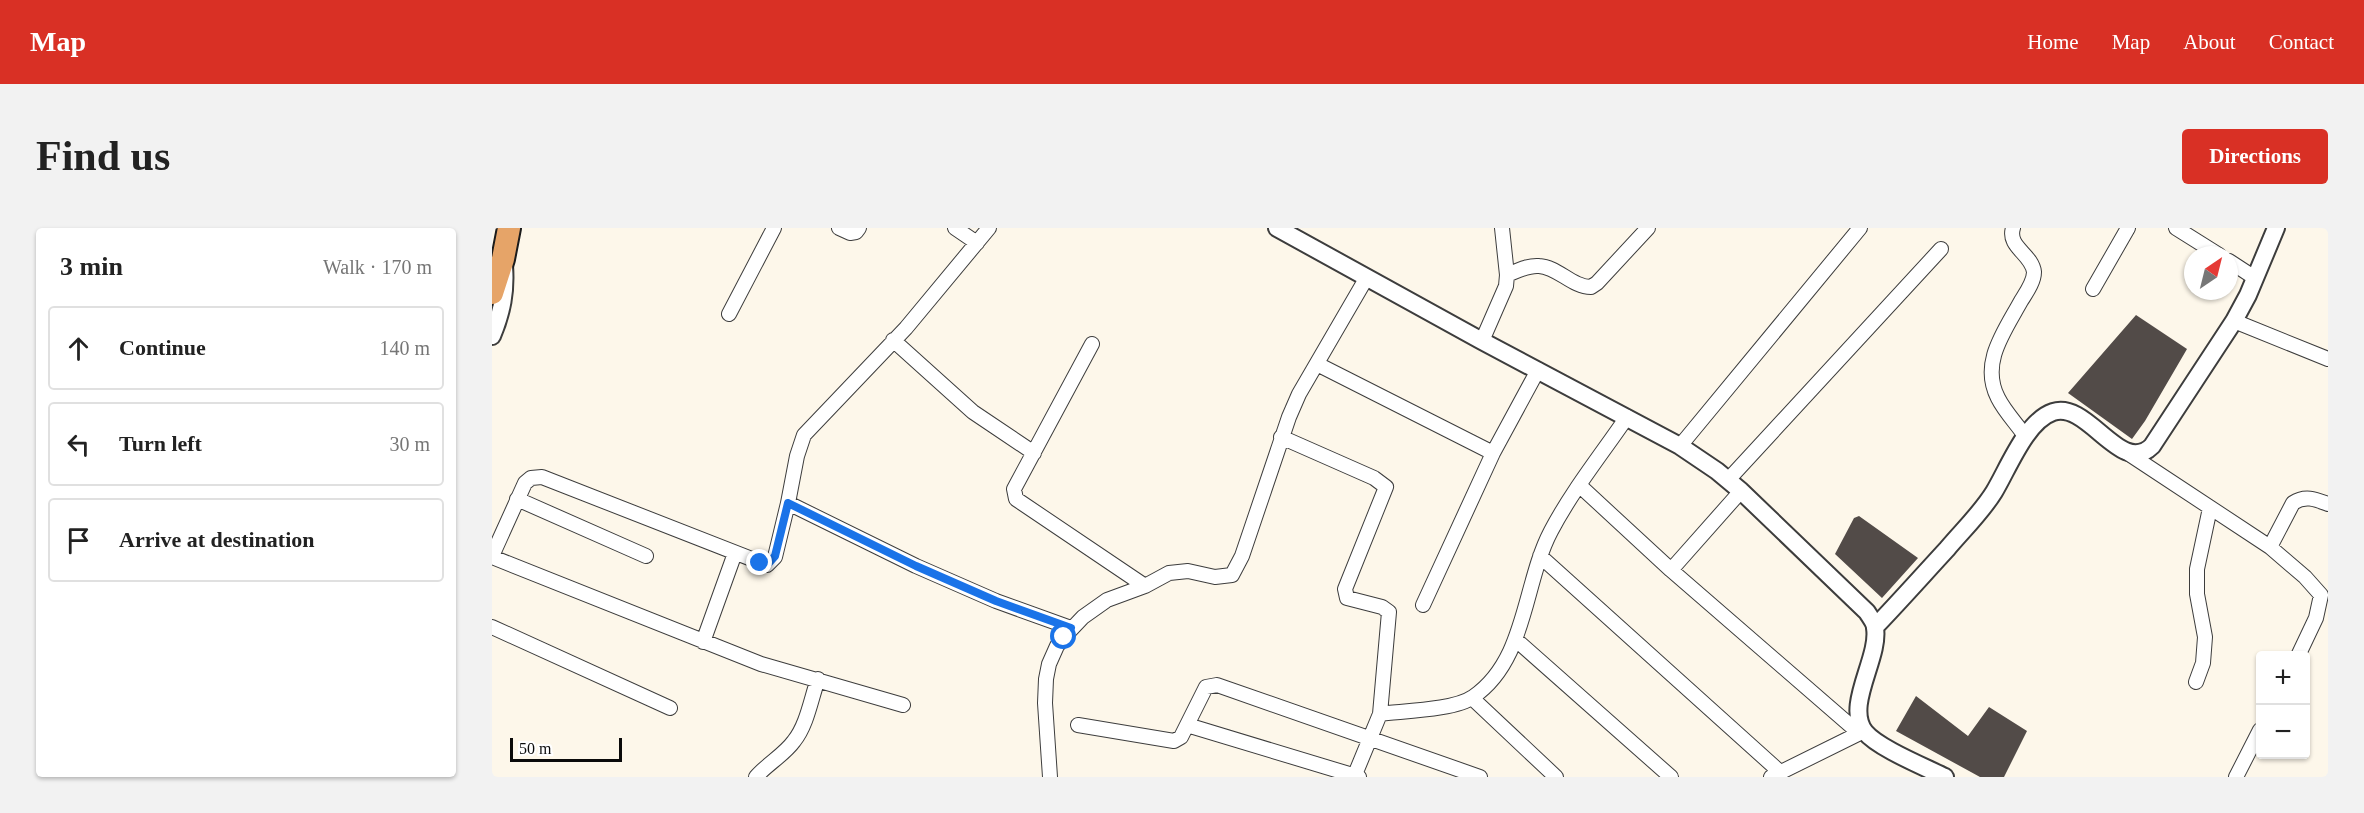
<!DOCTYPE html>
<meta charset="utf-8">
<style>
:root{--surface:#fff;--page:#f2f2f2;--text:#222;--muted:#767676;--line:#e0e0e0;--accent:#d93025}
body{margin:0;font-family:Georgia,serif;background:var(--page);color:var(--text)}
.controls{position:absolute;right:18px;bottom:18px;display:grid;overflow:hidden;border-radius:6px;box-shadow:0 2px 4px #0004}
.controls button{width:54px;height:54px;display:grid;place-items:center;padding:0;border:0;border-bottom:2px solid var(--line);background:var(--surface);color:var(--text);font:30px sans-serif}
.compass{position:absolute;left:1692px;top:18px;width:54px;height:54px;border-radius:50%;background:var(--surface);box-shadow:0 2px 4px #0004;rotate:35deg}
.scale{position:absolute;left:18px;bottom:15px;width:112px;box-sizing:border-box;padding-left:6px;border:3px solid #0a0a0a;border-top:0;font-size:16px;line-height:21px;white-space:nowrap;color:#0a0a0a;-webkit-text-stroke:4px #fff;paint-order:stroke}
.stop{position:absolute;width:18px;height:18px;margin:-14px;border:4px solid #1a73e8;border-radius:50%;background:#fff}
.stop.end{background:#1a73e8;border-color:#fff;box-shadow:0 2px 6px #0008}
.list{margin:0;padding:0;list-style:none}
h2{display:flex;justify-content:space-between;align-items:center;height:78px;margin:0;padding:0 24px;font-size:26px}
h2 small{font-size:20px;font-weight:400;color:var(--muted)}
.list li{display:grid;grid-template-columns:39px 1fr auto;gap:18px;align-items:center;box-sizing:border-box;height:84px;margin:0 12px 12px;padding:0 12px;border:2px solid var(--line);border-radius:6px}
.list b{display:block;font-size:22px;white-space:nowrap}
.list em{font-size:20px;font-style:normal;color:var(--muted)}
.icon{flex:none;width:33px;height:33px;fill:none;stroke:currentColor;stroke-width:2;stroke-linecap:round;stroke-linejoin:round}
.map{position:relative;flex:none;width:1836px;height:549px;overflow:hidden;border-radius:6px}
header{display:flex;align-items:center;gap:36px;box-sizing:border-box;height:84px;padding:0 30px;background:var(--accent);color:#fff}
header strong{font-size:28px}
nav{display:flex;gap:33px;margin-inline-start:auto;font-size:21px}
.intro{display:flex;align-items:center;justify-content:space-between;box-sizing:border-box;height:144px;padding:0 36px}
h1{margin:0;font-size:42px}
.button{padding:15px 27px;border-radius:6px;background:var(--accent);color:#fff;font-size:21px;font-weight:700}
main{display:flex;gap:36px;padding:0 36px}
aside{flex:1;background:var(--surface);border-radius:6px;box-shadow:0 2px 4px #0004}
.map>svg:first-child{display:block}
.building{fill:#524b48}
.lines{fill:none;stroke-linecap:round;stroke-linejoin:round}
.minor-casing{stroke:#3d3d3d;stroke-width:16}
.tertiary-casing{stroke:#3d3d3d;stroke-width:20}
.trunk-casing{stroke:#1b1b1b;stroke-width:26}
.minor{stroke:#fff;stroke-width:14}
.tertiary{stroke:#fff;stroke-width:16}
.trunk{stroke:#e6a468;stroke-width:22}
.route{stroke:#1a73e8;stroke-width:8}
</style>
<header>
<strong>Map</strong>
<nav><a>Home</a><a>Map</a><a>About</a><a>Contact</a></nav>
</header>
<div class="intro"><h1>Find us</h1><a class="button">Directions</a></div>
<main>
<aside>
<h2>3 min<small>Walk · 170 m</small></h2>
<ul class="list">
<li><svg class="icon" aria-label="ahead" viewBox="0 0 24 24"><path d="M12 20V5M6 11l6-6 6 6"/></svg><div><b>Continue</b></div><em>140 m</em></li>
<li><svg class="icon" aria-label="left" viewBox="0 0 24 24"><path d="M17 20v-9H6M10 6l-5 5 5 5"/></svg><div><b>Turn left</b></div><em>30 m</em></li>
<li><svg class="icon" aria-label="arrive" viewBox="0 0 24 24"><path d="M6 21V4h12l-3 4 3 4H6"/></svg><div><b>Arrive at destination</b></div></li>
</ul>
</aside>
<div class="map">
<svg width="1836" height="549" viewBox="0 0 1836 549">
<rect width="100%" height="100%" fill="#fdf7ea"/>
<!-- building -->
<path class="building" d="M1644 87 1695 121 1653 193 1640 211 1576 165Z
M1367 288 1426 330 1390 370 1343 326 1362 290Z
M1424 468 1476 508 1497 479 1535 503 1512 549H1488L1404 503Z"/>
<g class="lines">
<defs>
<path id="minor" d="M347 0 358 5 364 4 367 0
M463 0 485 15
M1521 0C1515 19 1540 26 1542 44 1542 54 1534 65 1529 73 1512 104 1488 135 1506 170 1513 184 1525 196 1533 208
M1684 0 1727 27
M1737 33 1763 50
M1015 47C1025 43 1036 37 1047 38 1066 39 1080 59 1099 59L1105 55 1156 0
M1601 61 1636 0
M237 86 282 0
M1742 93 1836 131
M401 112 481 184 542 225
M990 113 1014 58 1015 47 1010 0
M600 116 522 261 524 271 653 358
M825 136 1001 225
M789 209 882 250 894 259 853 361 855 370 890 379 897 384 888 486
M1188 218 1368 0
M1634 224 1778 319 1813 349 1829 367 1824 390 1806 428
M1236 252 1449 21
M1087 257 1179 342 1367 505
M25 271 154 328
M296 275 305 228 312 207 414 100 497 0
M1778 319 1801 275C1813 267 1823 271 1836 276
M0 328 33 255 39 250 50 249 275 337 283 329 296 275 424 338 504 373 579 400
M1048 328 1288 544
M0 329 269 436 411 477
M1179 342 1249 263
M931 377 1001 225 1046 142
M0 399 178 480
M1023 411 1179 549
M211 414 243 325
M1704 454 1711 435 1713 409 1705 366V341L1718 280
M980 470 1064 549
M586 497 682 513 689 509 714 459 725 457 988 549
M695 497 867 549
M264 549C275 536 292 527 302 513 315 497 319 471 326 451
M558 549 553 475 554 451 557 436 565 418 572 409 591 389 615 372 653 358 677 345 696 343 723 349 740 347 750 328 797 189 807 166 875 49
M862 549 888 486C911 483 963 482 981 469 1035 432 1031 356 1059 303 1080 263 1109 227 1135 189
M1279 549 1372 503
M1744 549 1768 502"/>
<path id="tertiary" d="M785 0 990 113 1188 218 1225 243 1249 263 1375 384C1378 389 1383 395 1383 400 1388 430 1352 478 1373 504 1386 520 1433 539 1453 549
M0 108C10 84 14 64 12 37
M1383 399C1408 373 1431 347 1455 321 1471 302 1489 285 1502 264 1516 241 1534 193 1561 184 1596 172 1629 249 1660 218L1742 93 1756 67 1784 0"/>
<path id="trunk" d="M0 65 11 31 17 0"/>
</defs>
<!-- minor casing -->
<use href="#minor" class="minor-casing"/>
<!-- tertiary casing -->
<use href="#tertiary" class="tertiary-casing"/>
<!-- trunk casing -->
<use href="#trunk" class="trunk-casing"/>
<!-- minor -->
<use href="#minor" class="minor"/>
<!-- tertiary -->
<use href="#tertiary" class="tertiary"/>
<!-- trunk -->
<use href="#trunk" class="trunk"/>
</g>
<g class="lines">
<!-- route -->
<path class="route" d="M268 335 275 337 283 328 296 275 424 338 504 373 579 400 572 409"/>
</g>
</svg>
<div class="controls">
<button>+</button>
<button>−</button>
</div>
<svg class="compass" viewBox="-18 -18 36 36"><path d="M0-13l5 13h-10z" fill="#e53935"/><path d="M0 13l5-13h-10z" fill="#767676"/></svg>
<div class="scale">50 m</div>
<div class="stop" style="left:572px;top:409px"></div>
<div class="stop end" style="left:268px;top:335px"></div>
</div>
</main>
